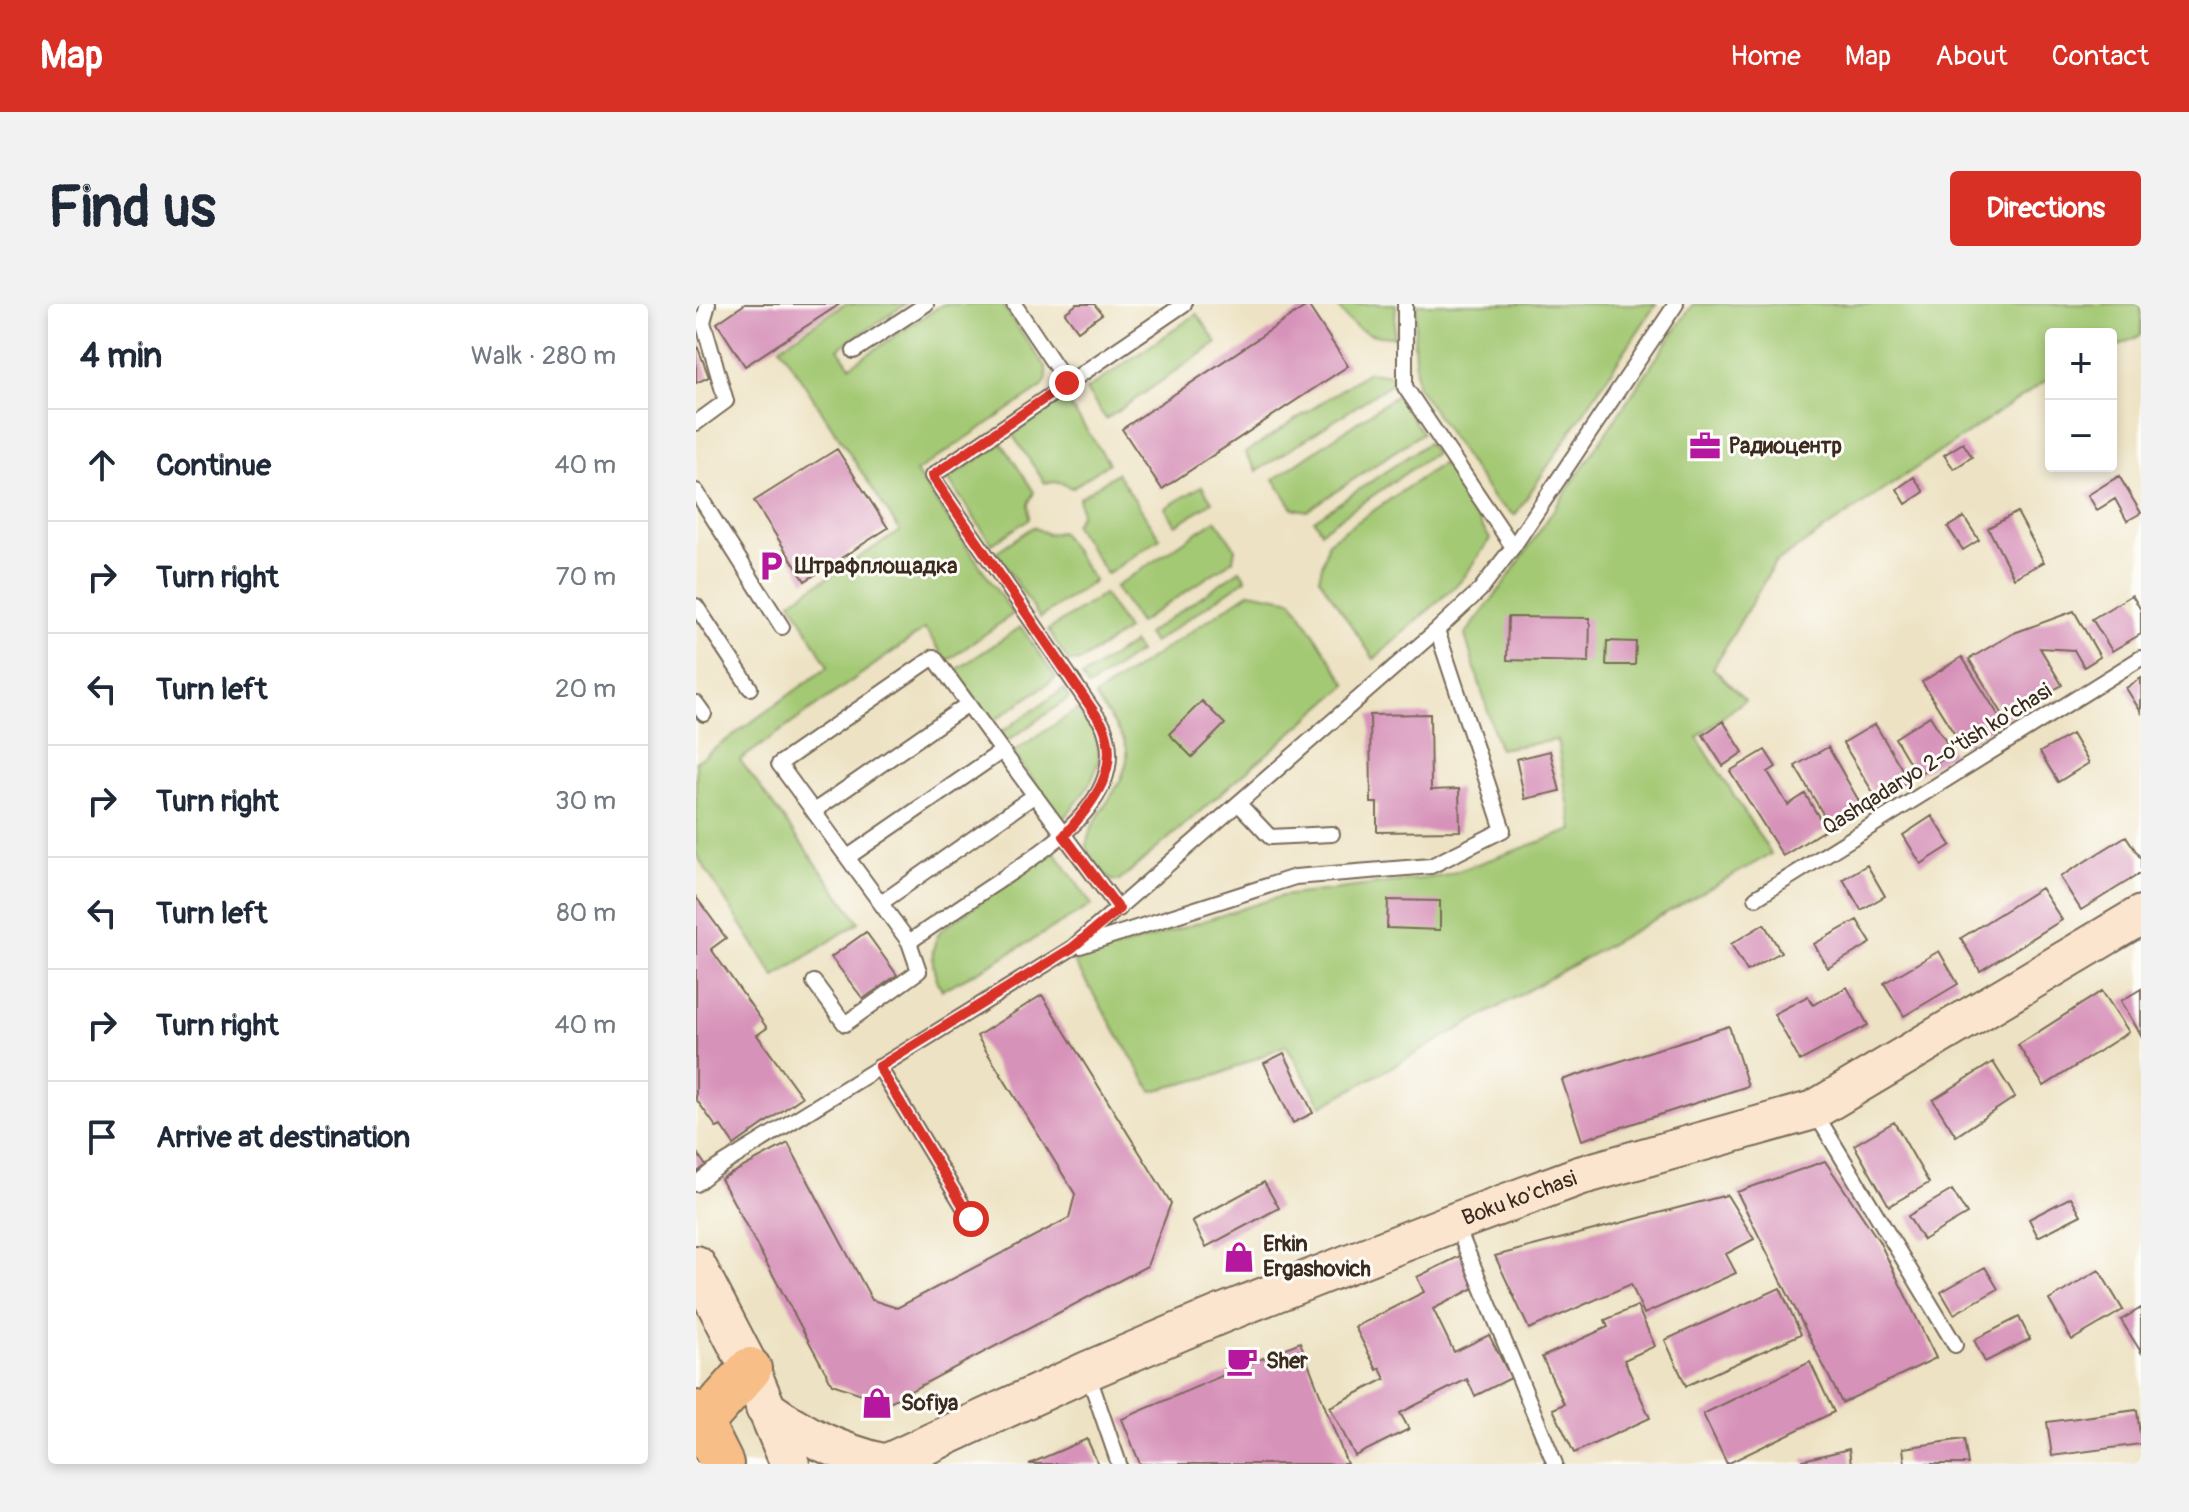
<!DOCTYPE html>
<meta charset="utf-8">
<style>
:root{--surface:#fff;--page:#f2f2f3;--text:#1f2937;--muted:#747a83;--line:#e0e1e3;--accent:#d93025}
body{margin:0;font-family:Pangolin,sans-serif;background:var(--page);color:var(--text)}
.controls{position:absolute;right:24px;top:24px;display:grid;overflow:hidden;border-radius:8px;box-shadow:0 4px 12px #0003}
.controls button{width:72px;height:72px;display:grid;place-items:center;padding:0;border:0;border-bottom:2px solid var(--line);background:var(--surface);color:var(--text);font:40px sans-serif}
.stop{position:absolute;width:24px;height:24px;margin:-18px;border:6px solid #d93025;border-radius:50%;background:#fff}
.stop.end{background:#d93025;border-color:#fff;box-shadow:0 2px 8px #0008}
.list{margin:0;padding:0;list-style:none}
h2{display:flex;justify-content:space-between;align-items:center;height:104px;margin:0;padding:0 32px;font-size:34px}
h2 small{font-size:26px;font-weight:400;color:var(--muted)}
.list li{display:grid;grid-template-columns:52px 1fr auto;gap:24px;align-items:center;box-sizing:border-box;height:112px;padding:0 32px;border-top:2px solid var(--line)}
.list b{display:block;font-size:30px;white-space:nowrap}
.list em{font-size:26px;font-style:normal;color:var(--muted)}
.icon{flex:none;width:44px;height:44px;fill:none;stroke:currentColor;stroke-width:2;stroke-linecap:round;stroke-linejoin:round}
.map{position:relative;flex:none;width:1445px;height:1160px;overflow:hidden;border-radius:8px}
header{display:flex;align-items:center;gap:48px;box-sizing:border-box;height:112px;padding:0 40px;background:var(--accent);color:#fff}
header strong{font-size:38px}
nav{display:flex;gap:44px;margin-inline-start:auto;font-size:28px}
.intro{display:flex;align-items:center;justify-content:space-between;box-sizing:border-box;height:192px;padding:0 48px}
h1{margin:0;font-size:56px}
.button{padding:20px 36px;border-radius:8px;background:var(--accent);color:#fff;font-size:28px;font-weight:700}
main{display:flex;gap:48px;padding:0 48px}
aside{flex:1;background:var(--surface);border-radius:8px;box-shadow:0 4px 12px #0003}
.map>svg:first-child{display:block}
.green{fill:#a4c974;stroke:#707a49;stroke-width:2}
.building{fill:#d792b9}
.lines{fill:none;stroke-linecap:round;stroke-linejoin:round}
.lane-casing{stroke:#796a58;stroke-width:18}
.secondary-casing{stroke:#796a58;stroke-width:42}
.primary-casing{stroke:#796a58;stroke-width:46}
.lane{stroke:#fff;stroke-width:14}
.secondary{stroke:#fce5cf;stroke-width:38}
.primary{stroke:#f7be87;stroke-width:42}
.route{stroke:#d93025;stroke-width:10}
.labels{text-anchor:middle;dominant-baseline:central;stroke-width:6;stroke-linejoin:round;paint-order:stroke}
.poi-label{font-size:22px;font-weight:bold;fill:#3b2a1e;stroke:#fdfcf7;text-anchor:start}
.street-label{font-size:22px;fill:#3b2a1e;stroke:#fdfcf7}
</style>
<header>
<strong>Map</strong>
<nav><a>Home</a><a>Map</a><a>About</a><a>Contact</a></nav>
</header>
<div class="intro"><h1>Find us</h1><a class="button">Directions</a></div>
<main>
<aside>
<h2>4 min<small>Walk · 280 m</small></h2>
<ul class="list">
<li><svg class="icon" aria-label="ahead" viewBox="0 0 24 24"><path d="M12 20V5M6 11l6-6 6 6"/></svg><div><b>Continue</b></div><em>40 m</em></li>
<li><svg class="icon" aria-label="right" viewBox="0 0 24 24"><path d="M7 20v-9h11M14 6l5 5-5 5"/></svg><div><b>Turn right</b></div><em>70 m</em></li>
<li><svg class="icon" aria-label="left" viewBox="0 0 24 24"><path d="M17 20v-9H6M10 6l-5 5 5 5"/></svg><div><b>Turn left</b></div><em>20 m</em></li>
<li><svg class="icon" aria-label="right" viewBox="0 0 24 24"><path d="M7 20v-9h11M14 6l5 5-5 5"/></svg><div><b>Turn right</b></div><em>30 m</em></li>
<li><svg class="icon" aria-label="left" viewBox="0 0 24 24"><path d="M17 20v-9H6M10 6l-5 5 5 5"/></svg><div><b>Turn left</b></div><em>80 m</em></li>
<li><svg class="icon" aria-label="right" viewBox="0 0 24 24"><path d="M7 20v-9h11M14 6l5 5-5 5"/></svg><div><b>Turn right</b></div><em>40 m</em></li>
<li><svg class="icon" aria-label="arrive" viewBox="0 0 24 24"><path d="M6 21V4h12l-3 4 3 4H6"/></svg><div><b>Arrive at destination</b></div></li>
</ul>
</aside>
<div class="map">
<svg width="1445" height="1160" viewBox="0 0 1445 1160">
<rect width="100%" height="100%" fill="#fdfcf7"/>
<filter id="ink" filterUnits="userSpaceOnUse"><feTurbulence type="fractalNoise" baseFrequency=".0125" numOctaves="2"/><feDisplacementMap in="SourceGraphic" scale="16" xChannelSelector="R" yChannelSelector="G"/><feConvolveMatrix kernelMatrix="1 2 1 2 8 2 1 2 1" color-interpolation-filters="sRGB"/></filter>
<filter id="wash" filterUnits="userSpaceOnUse"><feTurbulence type="fractalNoise" baseFrequency=".006" numOctaves="4" result="noise"/><feDisplacementMap in="SourceGraphic" scale="32" xChannelSelector="R" yChannelSelector="G"/><feGaussianBlur stdDeviation="1.8" result="paint"/><feColorMatrix in="noise" values="0 0 0 0 0 0 0 0 0 0 0 0 0 0 0 0 0 1.4 0 .05"/><feComposite in="paint" operator="in"/></filter>
<g filter="url(#wash)">
<rect width="100%" height="100%" fill="#ede2c3"/>
<!-- green -->
<path class="green" d="M149 0H210L142 45 154 62 247 0H306L350 64 351 75 346 83 220 168 317 310 251 357 229 325 44 456 163 618 79 673 0 550V458L132 363 95 297 204 227 84 43Z
M640 0H700L698 33C670 33 654 23 640 0Z
M721 0H960L819 211 799 197 721 82 718 40Z
M997 0H1445V31L1415 45V30H1355V73L1079 259 1017 364 1049 396 1001 433 1075 550 626 802 590 741 522 771 456 787 378 658 586 592 748 572 877 526 861 436 803 445 769 331 807 281Z
M501 10 521 39 410 115 390 86Z
M672 68 696 71 699 77 561 167 549 149Z
M701 91 726 129 611 207 597 204 578 175Z
M369 94 413 159 376 184 363 178 349 179 316 130Z
M306 139 338 188 332 200 333 215 296 240 252 175Z
M732 139 739 149 625 227 618 216Z
M747 159 794 235 766 276 678 355 623 274 632 238Z
M421 169 464 234 411 270 378 221 385 209 383 194Z
M506 182 516 198 480 221 469 204Z
M520 216 539 244 537 256 443 319 419 283Z
M337 223 351 230 365 228 398 277 344 314 300 248Z
M544 266 550 275 457 339 451 330Z
M554 288 596 296 651 381 423 577C413 577 410 572 404 564 399 558 391 551 391 543 389 516 435 481 431 446 429 431 407 406 399 392Z
M408 290 431 326 385 357 373 358 352 326Z
M325 323 360 374 296 418 259 367Z
M437 339 443 348 392 383 386 373Z
M368 385 373 394 310 438 304 429Z
M381 406C387 414 395 423 399 432 414 461 384 496 366 516L317 448Z
M358 547 396 601 290 663 246 686C235 666 232 646 245 626Z"/>
<g id="blocks">
<!-- building -->
<path class="building" d="M49 0H144L49 62 21 19Z
M381 0H398L406 10 382 27 369 9Z
M612 1 652 62 466 185 426 125Z
M0 39 13 73 0 79Z
M1267 139 1276 153 1258 165 1248 151Z
M141 145 192 224 109 277 58 197Z
M1423 172 1445 209 1431 217 1419 195 1401 206 1392 191Z
M1218 173 1228 188 1210 200 1201 185Z
M1321 208 1348 258 1318 274 1292 224Z
M1268 213 1283 236 1267 246 1252 223Z
M1436 291 1445 306V330L1416 347 1396 315Z
M1378 307 1404 353 1388 363 1378 346 1344 344 1366 381 1309 414 1273 355 1318 329Z
M812 313 894 314 893 358 811 356Z
M911 337 940 338 939 361H910Z
M1266 353 1306 417 1266 442 1226 378Z
M1445 374V408L1430 384Z
M506 397 529 420 496 453 473 430Z
M734 410 735 486 763 485 764 527 681 528V499H675L674 411Z
M1234 412 1257 449 1221 471 1199 434Z
M1027 417 1047 448 1027 462 1007 431Z
M1179 420 1213 477 1181 495 1147 439Z
M1376 430 1393 459 1362 478 1344 448Z
M1132 443 1167 504 1134 522 1099 462Z
M1069 446 1080 463 1072 468 1092 501 1109 490 1130 525 1087 552 1034 467Z
M854 447 864 487 829 495 820 455Z
M1236 512 1255 541 1225 560 1207 531Z
M1430 532 1445 555V569L1385 606 1364 573Z
M1171 561 1189 592 1165 606 1147 575Z
M1345 584 1366 616 1284 667 1265 634Z
M0 593 30 634 15 645 71 724 61 731 106 793 38 841 25 822 21 824 0 795Z
M692 596 744 597V626L691 624Z
M1161 616 1175 639 1132 664 1118 640Z
M1068 620 1085 648 1051 667 1035 640Z
M170 628 201 671 167 695 135 653Z
M1243 647 1262 680 1208 712 1188 679Z
M1151 683 1172 721 1104 757 1078 710 1112 692 1117 701Z
M1445 685V731L1425 697Z
M1406 687 1433 728 1348 782 1322 741Z
M346 691 475 899 451 962 192 1099 136 1080 25 875 92 839 176 996 201 1004 373 914 379 890 281 732Z
M1033 722 1052 782 886 836 866 776Z
M588 749 617 809 597 819 568 759Z
M1297 758 1319 793 1260 832 1237 796Z
M1198 818 1233 879 1193 902 1158 841Z
M0 847 10 862 0 869Z
M1129 857 1183 937 1240 1054 1146 1099 1041 888Z
M568 878 583 904 510 943 496 917Z
M1256 886 1271 910 1227 936 1212 912Z
M1031 891 1058 935 1030 950 1040 969 948 1010 935 980 833 1025 799 952Z
M1375 893 1385 911 1342 933 1333 915Z
M766 951 782 982 737 1005 758 1048 793 1031 815 1074 779 1092 771 1075 704 1109 713 1125 659 1152 634 1103 689 1075 684 1064 681 1066 659 1023 728 988 721 973Z
M1289 963 1302 985 1258 1010 1245 988Z
M1403 966 1427 1006 1376 1036 1353 996Z
M1084 984 1105 1030 990 1082 969 1036Z
M941 1002 959 1042 928 1056 954 1114 878 1149 857 1105 868 1100 846 1053 912 1023 909 1016Z
M1445 1004V1048L1425 1016Z
M1323 1013 1334 1035 1289 1058 1278 1036Z
M604 1038 651 1160H444L426 1115Z
M1114 1058 1138 1108 1031 1160 1007 1110Z
M1441 1106 1445 1140 1356 1152 1351 1118Z
M391 1135 402 1160H333Z
M1268 1135 1272 1160H1209L1207 1144Z
M1153 1145 1155 1160H1108L1107 1156Z"/>
</g>
</g>
<g filter="url(#ink)">
<use href="#blocks" fill-opacity="0" stroke="#796a58" stroke-width="2"/>
<g class="lines">
<defs>
<path id="lane" d="M318 0 371 79
M709 0V83L817 243
M158 47 230 0
M0 119 30 97 7 18 12 0
M0 187 86 323
M0 302 54 384
M0 399 8 410
M543 500 574 533 636 530
M118 507 272 400
M152 553 306 447
M1060 594 1445 354
M185 599 339 491
M423 605C361 522 299 438 238 353L83 460 213 638C242 618 271 598 300 579 349 545 437 494 407 421L236 172 488 0
M384 642 599 573 735 562 807 526 741 326
M118 678 149 720 223 667 213 638
M183 763 275 915
M1118 807 1259 1041
M0 880 16 867 376 644 741 326 784 286 817 243 980 0
M759 918 859 1160
M391 1067 423 1160"/>
<g id="secondary">
<path d="M0 961 54 1065 94 1160"/>
<path d="M69 1104C110 1133 142 1148 190 1160"/>
<path id="s1" d="M189 1160 391 1067 525 1010 759 918 883 872 1118 806 1445 611"/>
</g>
<path id="primary" d="M0 1108 26 1160
M0 1126 54 1065"/>
</defs>
<!-- lane casing -->
<use href="#lane" class="lane-casing"/>
<!-- secondary casing -->
<use href="#secondary" class="secondary-casing"/>
<!-- primary casing -->
<use href="#primary" class="primary-casing"/>
<!-- lane -->
<use href="#lane" class="lane"/>
<!-- secondary -->
<use href="#secondary" class="secondary"/>
<!-- primary -->
<use href="#primary" class="primary"/>
</g>
</g>
<g class="lines" filter="url(#ink)">
<!-- route -->
<path class="route" d="M275 915 183 763 376 644 423 605 368 532C396 499 426 466 407 421L236 172 371 79"/>
</g>
<!-- icons -->
<defs>
<symbol id="office-bare" viewBox="-9 -9 18 18"><path d="M-6-3h4V-5.5h4V-3h4V5H-6ZM-1-4.5V-3h2v-1.5ZM-6 0V1H6V0Z" fill="#b5179e" stroke="#fdfcf7" stroke-width="2.5" paint-order="stroke"/></symbol>
<symbol id="parking-bare" viewBox="-9 -9 18 18"><path d="M-3.5-5.5H1a3.5 3.5 0 0 1 0 7H-1V5.5H-3.5ZM-1-3.4V-.6H.8a1.4 1.4 0 0 0 0-2.8Z" fill="#b5179e" stroke="#fdfcf7" stroke-width="2.5" paint-order="stroke"/></symbol>
<symbol id="shop-bare" viewBox="-9 -9 18 18"><path d="M-5-2.5h2.3a2.7 3.5 0 0 1 5.4 0H5L5.5 6h-11ZM-1.5-2.5h3a1.5 2.3 0 0 0-3 0Z" fill="#b5179e" stroke="#fdfcf7" stroke-width="2.5" paint-order="stroke"/></symbol>
<symbol id="cafe-bare" viewBox="-9 -9 18 18"><path d="M-5.5-4.5H6V0H3Q3 3.5 0 3.5H-2.5Q-5.5 3.5-5.5 0ZM3-3.2v2h1.7v-2ZM-6 4.5H4V6H-6Z" fill="#b5179e" stroke="#fdfcf7" stroke-width="2.5" paint-order="stroke"/></symbol>
</defs>
<g fill-rule="evenodd">
<use href="#office-bare" x="987" y="120" width="44" height="44"/>
<use href="#parking-bare" x="53" y="240" width="44" height="44"/>
<use href="#shop-bare" x="521" y="931" width="44" height="44"/>
<use href="#cafe-bare" x="524" y="1035" width="44" height="44"/>
<use href="#shop-bare" x="159" y="1077" width="44" height="44"/>
</g>
<g class="labels">
<!-- poi labels -->
<g class="poi-label">
<text x="1033" y="142">Радиоцентр</text>
<text x="99" y="262">Штрафплощадка</text>
<text x="567" y="940">Erkin<tspan x="567" dy="25">Ergashovich</tspan></text>
<text x="570" y="1057">Sher</text>
<text x="205" y="1099">Sofiya</text>
</g>
<!-- street labels -->
<g class="street-label">
<text transform="translate(1241 455) rotate(-32)">Qashqadaryo 2-o'tish ko'chasi</text>
<text stroke="none"><textPath href="#s1" startOffset="688">Boku ko'chasi</textPath></text>
</g>
</g>
</svg>
<div class="controls">
<button>+</button>
<button>−</button>
</div>
<div class="stop" style="left:275px;top:915px"></div>
<div class="stop end" style="left:371px;top:79px"></div>
</div>
</main>
